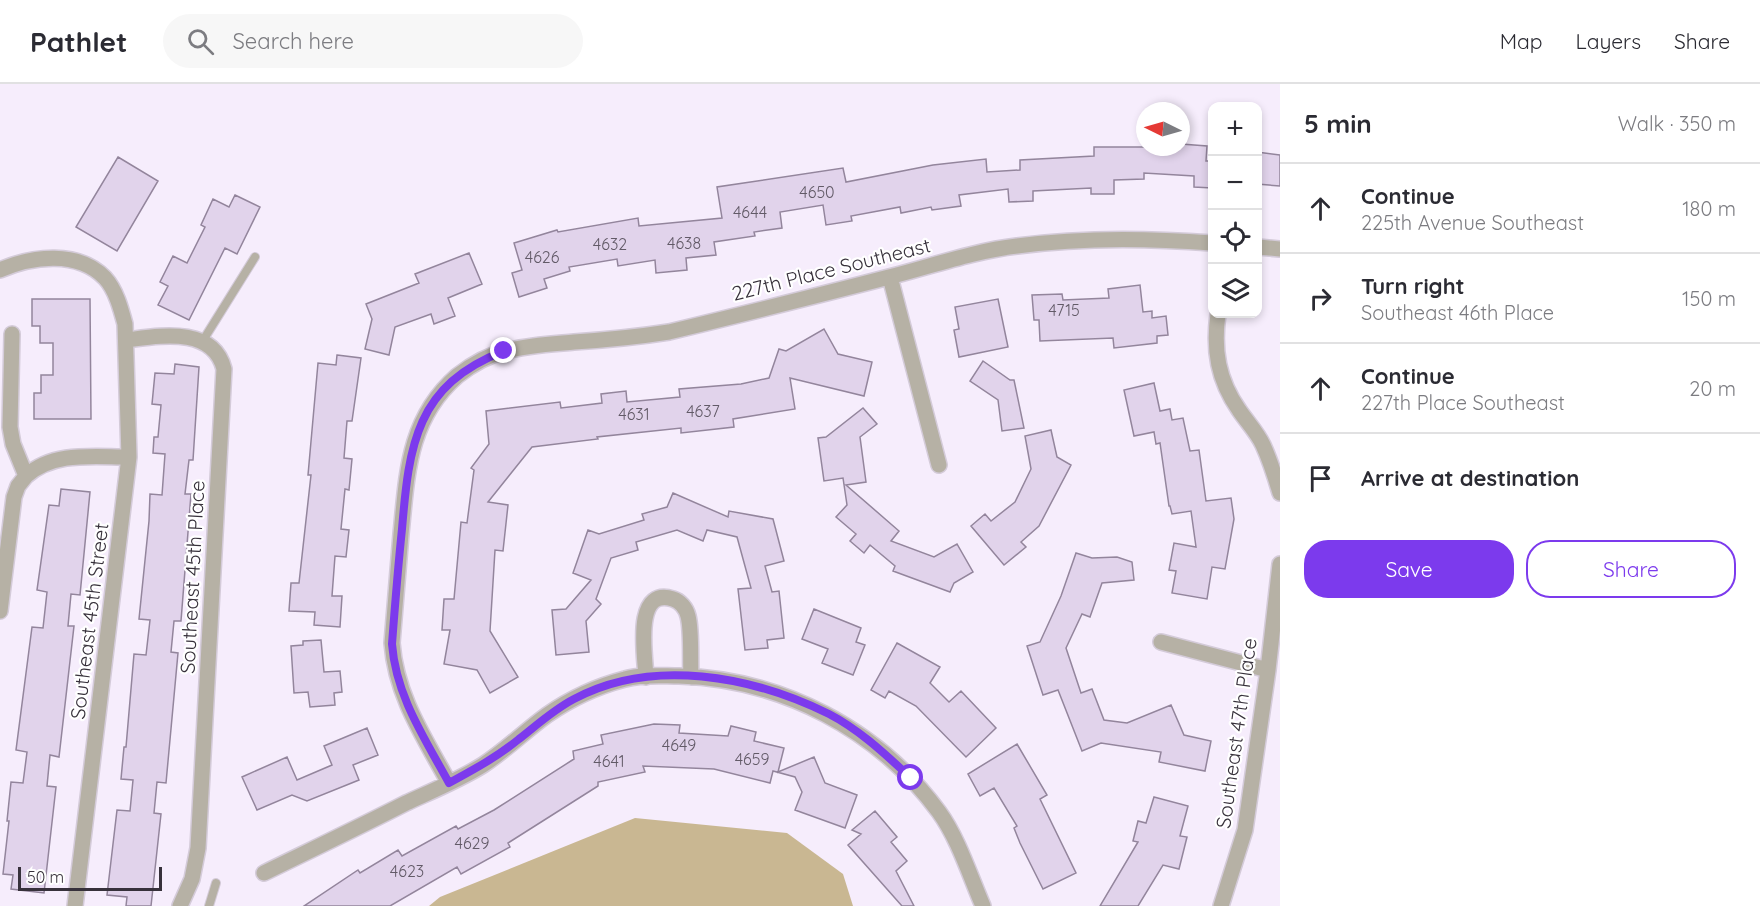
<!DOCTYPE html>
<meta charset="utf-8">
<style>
:root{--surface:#fff;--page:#f7f7f7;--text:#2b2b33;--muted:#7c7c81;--line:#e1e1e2;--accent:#7c3aed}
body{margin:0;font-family:Quicksand,sans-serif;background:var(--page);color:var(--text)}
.controls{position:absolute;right:18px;top:18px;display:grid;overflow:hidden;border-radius:12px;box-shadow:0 3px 9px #0003}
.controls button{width:54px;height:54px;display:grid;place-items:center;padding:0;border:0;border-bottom:2px solid var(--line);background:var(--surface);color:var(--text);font:30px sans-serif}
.compass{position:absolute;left:1136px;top:18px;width:54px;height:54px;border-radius:50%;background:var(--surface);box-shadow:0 3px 9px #0003;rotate:275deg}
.scale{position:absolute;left:18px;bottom:15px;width:144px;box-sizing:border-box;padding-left:6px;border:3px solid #37313b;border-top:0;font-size:16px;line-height:21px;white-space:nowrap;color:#37313b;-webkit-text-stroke:4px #fff;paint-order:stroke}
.stop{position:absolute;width:18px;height:18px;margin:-14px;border:4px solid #7c3aed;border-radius:50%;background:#fff}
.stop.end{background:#7c3aed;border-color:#fff;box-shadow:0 2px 6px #0008}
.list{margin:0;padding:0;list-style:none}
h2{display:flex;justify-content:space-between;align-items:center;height:78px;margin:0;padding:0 24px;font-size:26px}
h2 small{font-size:20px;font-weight:400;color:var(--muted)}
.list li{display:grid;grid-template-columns:39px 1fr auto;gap:18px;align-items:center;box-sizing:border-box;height:90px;padding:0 24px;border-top:2px solid var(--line)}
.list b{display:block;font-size:22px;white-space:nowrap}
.list p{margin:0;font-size:20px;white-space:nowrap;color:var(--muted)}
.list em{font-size:20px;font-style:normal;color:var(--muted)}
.actions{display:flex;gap:12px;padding:18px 24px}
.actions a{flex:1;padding:14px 0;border:2px solid var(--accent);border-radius:24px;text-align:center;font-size:21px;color:var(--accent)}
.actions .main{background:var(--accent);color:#fff}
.icon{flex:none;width:33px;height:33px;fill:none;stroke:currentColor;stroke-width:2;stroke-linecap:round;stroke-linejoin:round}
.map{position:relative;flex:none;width:1280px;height:822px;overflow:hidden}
header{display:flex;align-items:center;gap:36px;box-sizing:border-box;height:84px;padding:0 30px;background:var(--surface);border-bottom:2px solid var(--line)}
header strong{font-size:28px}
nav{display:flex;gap:33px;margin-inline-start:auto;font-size:21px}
.search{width:420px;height:54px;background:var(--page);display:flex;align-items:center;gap:15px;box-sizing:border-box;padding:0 21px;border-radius:33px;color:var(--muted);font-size:22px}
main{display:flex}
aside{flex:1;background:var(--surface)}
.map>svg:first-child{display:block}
.forest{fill:#c9b792}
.building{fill:#e1d3eb;stroke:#93859c;stroke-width:1.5}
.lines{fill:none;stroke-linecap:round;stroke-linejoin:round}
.service-casing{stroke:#d4cbd9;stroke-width:10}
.minor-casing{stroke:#d4cbd9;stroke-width:18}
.service{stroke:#b6b1a5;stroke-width:8}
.minor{stroke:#b6b1a5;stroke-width:15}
.route{stroke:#7c3aed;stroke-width:8}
.labels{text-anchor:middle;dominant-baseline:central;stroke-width:4.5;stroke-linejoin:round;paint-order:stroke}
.number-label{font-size:16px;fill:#625a67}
.street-label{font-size:20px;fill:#37313b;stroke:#fff}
</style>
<header>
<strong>Pathlet</strong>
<div class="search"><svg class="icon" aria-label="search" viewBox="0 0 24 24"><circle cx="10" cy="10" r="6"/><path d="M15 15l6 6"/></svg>Search here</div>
<nav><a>Map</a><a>Layers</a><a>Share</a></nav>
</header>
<main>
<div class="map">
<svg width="1280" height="822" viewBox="0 0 1280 822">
<rect width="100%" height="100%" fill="#f6edfc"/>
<!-- forest -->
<path class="forest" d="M635 734 787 749 843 790 853 822H429L440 813Z"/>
<!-- building -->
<path class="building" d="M1181 60 1207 62 1206 77H1212V104L1194 103V92L1144 89V95L1114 96V110H1091V104L1033 107V117L1009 118 1008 105 959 111 961 122 932 126 931 123 901 129 900 123 851 132 852 137 826 141 823 121 780 128 782 144 754 148 755 152 714 158 716 171 686 174 687 186 656 189 655 176 618 182 617 175 569 183 570 187 544 195 547 204 519 213 512 189 522 186 514 159 557 146 558 148 638 134 639 142 722 134 717 103 843 84 846 98 933 81 986 75 987 88 1020 86V76L1094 72V63H1181Z
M1257 68 1280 71V102L1257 100Z
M118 73 158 97 117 167 76 143Z
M235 111 260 123 237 170 225 164 189 236 158 221 168 202 160 198 173 172 187 179 205 143 201 141 213 115 229 123Z
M469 169 482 200 448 214 455 232 434 240 431 230 395 243 389 271 365 265 372 235 366 220 419 199 415 190Z
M1140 201 1143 228 1152 227V234L1166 232 1168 251 1157 252V259L1114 264 1113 254 1040 257 1039 236H1034L1032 211 1062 210 1063 216 1109 214 1108 205Z
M32 215H90L91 335H34V309H41V291H53V259H40V242H32Z
M998 215 1008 263 959 273 954 246 959 245 955 223Z
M824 245 838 270 872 278 864 312 790 294 795 325 733 335 734 343 681 349V344L597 353 598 355 532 363 488 418 508 421 503 467 495 466 490 547 518 593 490 609 477 586 444 580 450 546H442L444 515H454L461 438 467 439 474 386 471 384 489 360 486 327 560 318 561 324 602 319 601 310 626 307 627 318 680 313 679 305 741 300 769 294 779 265 786 267Z
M337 271 361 274 352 337H347L344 374 352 375 349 406 345 405 341 445 349 446 346 473 335 472 332 512H342L340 543 314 541 315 528 289 527 291 499H299L311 391H308L318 279 336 281Z
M983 277 1010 296H1014L1024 344 1002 347 998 316 970 297Z
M175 280 199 283 193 376H189L185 410H191L181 537H174L171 568 178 569 166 699 157 698 154 729 161 730 151 822H126L127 813 107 811 117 726 130 727 133 696 121 695 124 663H126L134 570 146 571 150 536 139 535 149 437 150 410 162 411 165 370 153 369 154 353H158L161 321 152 320 155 289 174 290Z
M1154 299 1160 327 1170 325 1172 336 1183 334 1190 367 1199 366 1206 417 1231 414 1234 435 1225 485 1212 483 1207 515 1172 509 1176 487 1169 486 1174 459 1196 463 1191 427 1172 430 1170 422H1169L1160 359 1156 360 1154 348 1134 352 1124 306Z
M863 324 877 340 860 353 866 398 846 401 899 447 891 457 934 473 957 460 973 488 954 499 950 508 893 487 895 482 870 461 864 469 850 457 856 450 836 433 847 421 843 394 824 397 818 354 826 353Z
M1051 346 1057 373 1071 381 1039 442 1021 458 1026 463 1004 481 971 442 985 430 991 437 1015 418 1031 385 1025 352Z
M61 405 90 408 80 511 71 510 68 542H74L59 673 50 671 47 702 56 703 44 809 11 805 13 791 3 790 9 737H7L11 698 23 699 27 668 16 666 32 543 43 544 47 508 37 506 49 421 59 422Z
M673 409 728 433 729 427 773 435 784 477 765 482 772 508 779 507 784 554 767 556 768 564 745 566 738 505 751 504 737 453 707 446 703 457 677 446 636 458 638 466 611 474 596 515 601 520 586 537 589 568 556 571 552 526 566 525 591 496 573 489 588 446 599 450 644 436 642 430 667 423Z
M1076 469 1092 474 1117 473 1132 478 1134 496 1102 499 1090 533 1082 530 1066 564 1081 609 1092 605 1104 636 1127 639 1171 621 1184 651 1211 657 1205 687 1159 678 1161 668 1101 659 1082 667 1058 606 1043 611 1027 562 1040 558 1061 512Z
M814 525 861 544 856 558 865 561 853 591 822 579 828 565 802 555Z
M321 556 324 588 340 587 342 608 334 609 335 621 310 623 308 608 294 609 291 562 303 561V557Z
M897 559 940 583 930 599 949 618 961 607 996 644 966 673 916 622 889 607 885 614 871 606Z
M654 640 680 641 679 649 728 652 731 642 756 648 754 657 784 664 778 688 814 673 825 699 857 711 845 744 795 726 802 708 795 693 773 687 770 699 714 685 643 682 645 688 598 698V702L508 759 510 763 461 790 457 783 390 822H304L358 786 360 789 398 766 402 772 456 742 458 745 494 726 574 675 573 667 603 660 601 651Z
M367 644 378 671 353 681 359 696 307 717 292 711 257 726 242 693 287 673 297 696 332 681 324 662Z
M1017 660 1047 711 1040 715 1076 789 1043 805 1020 759 1014 744 1017 742 994 704 980 712 968 690Z
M1154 713 1188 722 1180 752 1187 753 1179 785 1163 781 1138 822H1100L1138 758 1133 757 1138 737 1146 739Z
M875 727 897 753 891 758 907 777 896 787 914 822H902L848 761 861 750 852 746Z"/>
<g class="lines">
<defs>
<path id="service" d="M202 258 255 173
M209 822 216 799"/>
<path id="minor" d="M1258 163 1280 165
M0 186C32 172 78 166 105 194 116 206 121 225 125 240L129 373 75 822
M890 193 939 381
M1218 230C1213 266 1218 296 1239 326 1247 338 1257 348 1263 361 1270 376 1275 392 1280 409
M126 256C160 252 213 242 224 285L198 764 192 795 180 822
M26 392C54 367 93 373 129 373
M0 527 14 413 18 402 26 392 13 360 10 343 12 250
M1161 558 1268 586
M646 593C645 572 633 502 673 515 680 517 686 524 688 532 692 547 690 575 691 593
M449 699C424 653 396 612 392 559 395 523 398 487 401 450 407 390 408 335 457 292 471 281 488 271 506 267 528 261 551 260 574 258 605 256 637 253 669 248 743 230 816 212 889 193 932 182 974 167 1017 162 1083 153 1147 154 1212 159
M264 789C311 766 359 743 406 719 432 707 459 696 483 681 506 666 525 647 547 631 570 615 598 602 625 595 642 590 662 592 679 592 782 595 878 645 939 728 958 754 970 792 983 822
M1221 822 1245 746 1268 586 1280 480"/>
</defs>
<!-- service casing -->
<use href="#service" class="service-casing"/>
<!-- minor casing -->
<use href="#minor" class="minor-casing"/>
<!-- service -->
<use href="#service" class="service"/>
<!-- minor -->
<use href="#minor" class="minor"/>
</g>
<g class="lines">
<!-- route -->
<path class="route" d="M504 267C416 301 409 361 402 445 398 483 395 521 392 560 396 612 424 653 449 699 473 686 497 673 519 655 537 641 553 626 574 615 652 573 752 592 829 630 860 646 886 671 911 694"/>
</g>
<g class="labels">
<!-- number labels -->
<g class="number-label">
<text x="817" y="108">4650</text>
<text x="750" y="128">4644</text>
<text x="684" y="159">4638</text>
<text x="610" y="160">4632</text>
<text x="542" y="173">4626</text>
<text x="1064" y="226">4715</text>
<text x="703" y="327">4637</text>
<text x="634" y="330">4631</text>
<text x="679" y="661">4649</text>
<text x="752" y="675">4659</text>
<text x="609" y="677">4641</text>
<text x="472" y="759">4629</text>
<text x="407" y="787">4623</text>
</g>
<!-- street labels -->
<g class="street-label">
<text transform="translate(831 185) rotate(-14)">227th Place Southeast</text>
<text transform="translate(192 493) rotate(-87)">Southeast 45th Place</text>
<text transform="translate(89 537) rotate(-83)">Southeast 45th Street</text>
<text transform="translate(1236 649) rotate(-82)">Southeast 47th Place</text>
</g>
</g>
</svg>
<div class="controls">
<button>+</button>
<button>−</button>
<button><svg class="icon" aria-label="locate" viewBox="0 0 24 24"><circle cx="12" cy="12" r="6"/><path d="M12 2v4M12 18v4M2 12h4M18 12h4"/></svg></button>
<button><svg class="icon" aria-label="layers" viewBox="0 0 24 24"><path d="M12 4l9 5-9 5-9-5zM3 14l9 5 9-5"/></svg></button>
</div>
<svg class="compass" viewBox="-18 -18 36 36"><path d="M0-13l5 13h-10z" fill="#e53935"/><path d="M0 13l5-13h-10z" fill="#7c7c81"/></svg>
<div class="scale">50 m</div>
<div class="stop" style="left:911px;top:694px"></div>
<div class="stop end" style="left:504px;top:267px"></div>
</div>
<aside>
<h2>5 min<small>Walk · 350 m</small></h2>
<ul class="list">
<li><svg class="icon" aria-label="ahead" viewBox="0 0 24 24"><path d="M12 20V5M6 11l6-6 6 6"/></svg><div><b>Continue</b><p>225th Avenue Southeast</p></div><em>180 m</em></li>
<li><svg class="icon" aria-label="right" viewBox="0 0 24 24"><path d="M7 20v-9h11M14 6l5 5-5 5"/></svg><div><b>Turn right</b><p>Southeast 46th Place</p></div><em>150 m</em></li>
<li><svg class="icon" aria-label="ahead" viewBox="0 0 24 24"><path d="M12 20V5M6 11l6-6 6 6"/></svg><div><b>Continue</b><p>227th Place Southeast</p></div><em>20 m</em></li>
<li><svg class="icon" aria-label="arrive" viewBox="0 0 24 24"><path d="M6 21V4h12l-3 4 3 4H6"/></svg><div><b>Arrive at destination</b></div></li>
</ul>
<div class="actions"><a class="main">Save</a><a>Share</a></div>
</aside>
</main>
